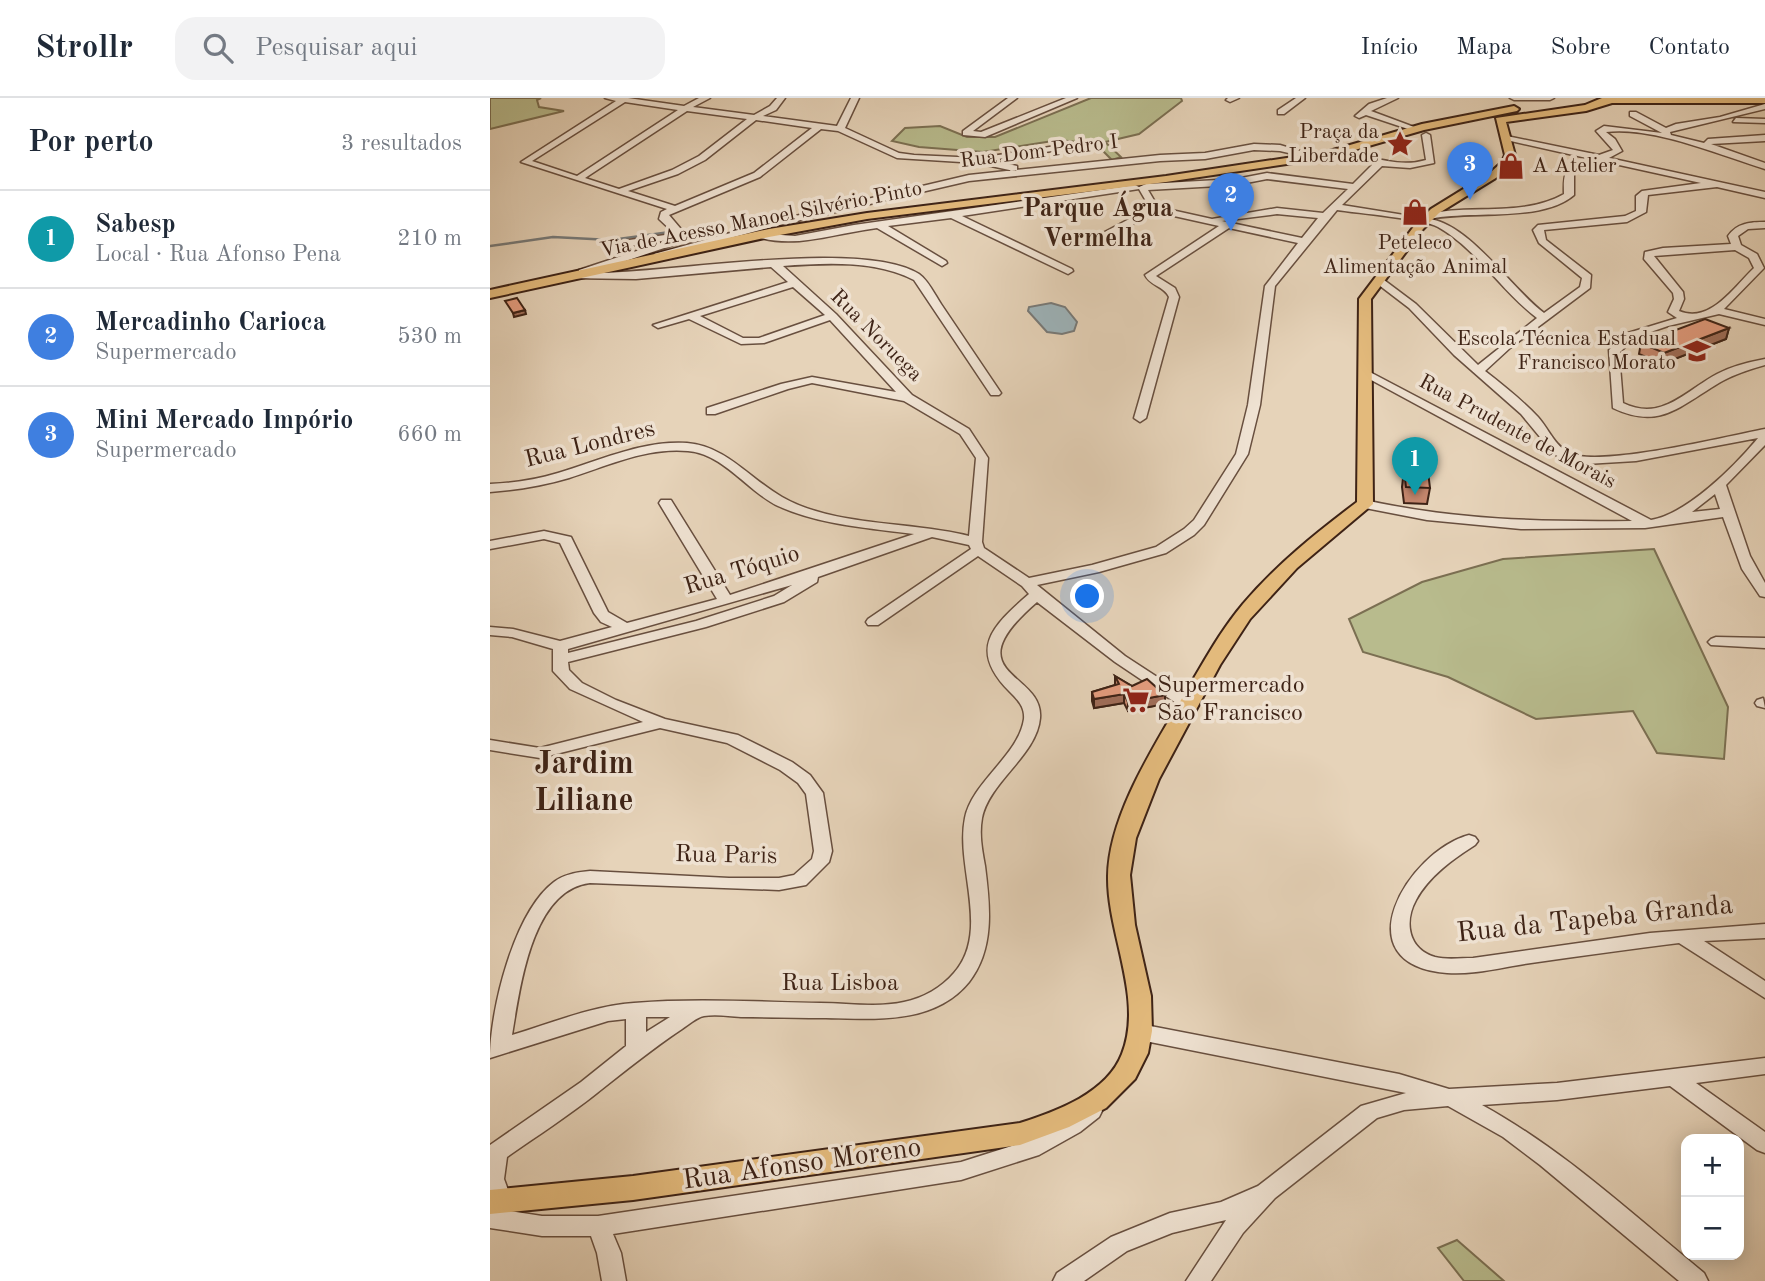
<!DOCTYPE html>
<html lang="pt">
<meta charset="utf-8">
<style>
:root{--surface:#fff;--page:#f2f2f3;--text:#1f2937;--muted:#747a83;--line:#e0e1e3;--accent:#2563eb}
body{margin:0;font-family:"Old Standard TT",serif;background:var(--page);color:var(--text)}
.controls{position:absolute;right:21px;bottom:21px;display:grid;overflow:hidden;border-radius:14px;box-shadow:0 4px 18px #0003}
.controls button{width:63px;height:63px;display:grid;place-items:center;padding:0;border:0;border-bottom:2px solid var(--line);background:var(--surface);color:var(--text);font:35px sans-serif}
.you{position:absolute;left:598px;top:499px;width:24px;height:24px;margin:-18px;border:5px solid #fff;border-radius:50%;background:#1a73e8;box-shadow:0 0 0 10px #1a73e833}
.badge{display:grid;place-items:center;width:46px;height:46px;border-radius:50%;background:var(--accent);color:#fff;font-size:23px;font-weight:700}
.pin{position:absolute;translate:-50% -58px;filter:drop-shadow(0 2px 4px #0008)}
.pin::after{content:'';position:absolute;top:37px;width:24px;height:21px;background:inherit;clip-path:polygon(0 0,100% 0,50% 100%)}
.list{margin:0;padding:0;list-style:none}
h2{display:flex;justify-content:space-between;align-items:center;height:91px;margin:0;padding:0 28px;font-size:30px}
h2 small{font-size:23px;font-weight:400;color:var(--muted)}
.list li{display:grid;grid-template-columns:46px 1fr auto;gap:21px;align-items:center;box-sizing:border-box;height:98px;padding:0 28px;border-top:2px solid var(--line)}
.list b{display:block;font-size:26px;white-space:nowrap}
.list p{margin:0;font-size:23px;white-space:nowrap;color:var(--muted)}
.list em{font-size:23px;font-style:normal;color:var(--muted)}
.icon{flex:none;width:38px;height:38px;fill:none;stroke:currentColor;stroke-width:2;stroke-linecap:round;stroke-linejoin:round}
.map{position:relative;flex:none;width:1275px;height:1183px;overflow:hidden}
header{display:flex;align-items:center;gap:42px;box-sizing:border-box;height:98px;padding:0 35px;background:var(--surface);border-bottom:2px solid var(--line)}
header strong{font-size:33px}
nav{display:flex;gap:38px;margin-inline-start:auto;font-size:24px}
.search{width:490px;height:63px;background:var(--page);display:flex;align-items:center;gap:18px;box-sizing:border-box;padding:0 24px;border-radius:21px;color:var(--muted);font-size:26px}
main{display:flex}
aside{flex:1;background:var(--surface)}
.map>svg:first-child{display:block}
.green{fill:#b8bb8d;stroke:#7b6f52;stroke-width:2}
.water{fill:#9db4bb;stroke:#777a79;stroke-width:2}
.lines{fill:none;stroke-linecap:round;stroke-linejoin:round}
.stream{stroke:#777a79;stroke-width:2.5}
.minor-casing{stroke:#684f3f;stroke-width:3}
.major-casing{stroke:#3e2316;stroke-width:4}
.minor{fill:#efe2d2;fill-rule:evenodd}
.major{fill:#e3ba7c;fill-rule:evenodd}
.wall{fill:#c5876d;stroke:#3e2316;stroke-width:2}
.shaded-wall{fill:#a06e59;stroke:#3e2316;stroke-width:2}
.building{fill:#e59d7f;stroke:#3e2316;stroke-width:2}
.labels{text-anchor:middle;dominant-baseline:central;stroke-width:7;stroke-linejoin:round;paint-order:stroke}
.far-poi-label{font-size:21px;fill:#3e2316;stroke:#efe2d2;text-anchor:end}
.far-street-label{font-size:21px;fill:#3e2316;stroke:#efe2d2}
.street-label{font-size:24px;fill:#3e2316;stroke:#efe2d2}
.poi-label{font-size:24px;fill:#3e2316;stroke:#efe2d2;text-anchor:start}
.far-district-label{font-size:26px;font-weight:bold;fill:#3e2316;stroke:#efe2d2}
.near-street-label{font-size:28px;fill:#3e2316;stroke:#efe2d2}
.district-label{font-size:32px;font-weight:bold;fill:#3e2316;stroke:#efe2d2}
</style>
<header>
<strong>Strollr</strong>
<div class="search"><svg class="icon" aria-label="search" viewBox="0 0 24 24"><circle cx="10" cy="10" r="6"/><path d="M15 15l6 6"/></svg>Pesquisar aqui</div>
<nav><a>Início</a><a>Mapa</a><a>Sobre</a><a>Contato</a></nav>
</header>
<main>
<aside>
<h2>Por perto<small>3 resultados</small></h2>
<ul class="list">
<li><span class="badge" style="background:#0f9aa8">1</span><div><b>Sabesp</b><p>Local · Rua Afonso Pena</p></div><em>210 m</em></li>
<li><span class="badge" style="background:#3f7fe0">2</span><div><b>Mercadinho Carioca</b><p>Supermercado</p></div><em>530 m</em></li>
<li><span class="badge" style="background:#3f7fe0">3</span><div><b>Mini Mercado Impório</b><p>Supermercado</p></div><em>660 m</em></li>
</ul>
</aside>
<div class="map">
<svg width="1275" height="1183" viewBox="0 0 1275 1183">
<rect width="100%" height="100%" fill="#e6d3b9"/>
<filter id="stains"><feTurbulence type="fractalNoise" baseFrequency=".00286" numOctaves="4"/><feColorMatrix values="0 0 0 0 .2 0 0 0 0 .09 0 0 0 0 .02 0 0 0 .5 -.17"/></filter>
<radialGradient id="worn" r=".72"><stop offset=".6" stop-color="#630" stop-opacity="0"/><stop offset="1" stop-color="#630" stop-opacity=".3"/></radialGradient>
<!-- green -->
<path class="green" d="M0 0H51L47 2 49 9 74 13 0 31Z
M601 0H691L692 3 649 36 615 44 631 59 622 62 606 46 569 42 493 54 429 49 402 43 415 30 450 28 477 39H505Z
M1164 451 1238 609 1234 661 1167 655 1143 613 1046 621 958 579 873 554 859 521 932 484 1013 461Z
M967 1142 1014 1183H974L948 1150Z"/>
<!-- water -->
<path class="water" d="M561 205 575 209 587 224 584 233 572 236 557 234 538 213 539 209Z"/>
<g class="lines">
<!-- stream -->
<path class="stream" d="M0 148 63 139 121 142 180 134"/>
<defs>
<path id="minor" d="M115 0H138L194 8 209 0H220L203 9 264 17 280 8 287 0H295L286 12 273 18 347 28 361 0H369L355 30 409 55 424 57 489 60 572 47V51L569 52 501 62 527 68V72L524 73 487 65 407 60 348 33 331 31 270 79 179 117 196 137 189 145 100 175C175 176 372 140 429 176 438 182 445 197 451 206 471 236 491 265 511 295L509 297H501L424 182C385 162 336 165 293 168L346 216 422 297 479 331 498 360 492 444 494 450 539 480 602 467 666 449 694 431 704 422 746 356 758 307 775 188 808 145 739 130 666 178 685 190 689 199 656 320 650 324 644 320 679 199C674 188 660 188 655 177L729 128 666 114 600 149H594V145L660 110 649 91 472 118 582 171 583 173 578 176 461 120 398 128 456 163 457 165 452 168 387 130C346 135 307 151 267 139V135L305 138 364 127 645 87 649 89 656 86 746 81 777 75 863 86 883 66 837 58V54C870 52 903 72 936 62L932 37 936 35 940 37 944 65 920 70 892 68 852 107 939 121 935 118 937 116C981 106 1034 119 1074 96 1073 68 1077 71 1101 61L1012 41V37L1109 57 1123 52 1106 33 1114 28 1172 35 1140 18V14H1146L1176 30 1186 26 1230 19 1275 6V11L1180 34 1181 37 1214 45 1218 41 1275 37V43L1221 46 1275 65V71C1230 57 1162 28 1116 34L1125 41 1132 53 1119 60 1275 94V100L1227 89 1158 97 1156 114 1137 124 1054 132 1056 142 1101 177 1100 190 1020 250 995 273C1013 287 1032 302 1048 319 1058 330 1065 348 1079 355 1109 370 1238 338 1275 331V347L1236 387 1260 458 1275 485V499L1270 498 1252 471 1233 419 1155 430 1031 431 937 422 870 409V403L875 402C964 422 1052 424 1142 423L872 277V273L876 272 1161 422C1197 416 1245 368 1268 340L1146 363 1096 366 1076 363 1064 356 1031 316 964 257 919 210 885 184 894 182 926 206 988 267 1047 220C1011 193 988 152 948 129 935 121 866 115 847 112L785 188 770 307 758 356 714 427 704 437 676 455 609 474 547 487 635 558 704 603 706 606 704 609H692L625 564 547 504C461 578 554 573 550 620 547 657 499 684 492 720 489 736 492 752 495 768 500 807 505 851 479 884 444 927 384 921 336 920 308 920 279 919 251 919 239 918 225 916 214 918 207 919 198 927 192 931 162 951 135 973 107 995 78 1018 47 1038 17 1059L14 1081 22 1103 19 1110 13 1112 52 1118H108L471 1064 534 1044 601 1004 609 1007 612 1013 609 1019 590 1034 549 1057 471 1082 123 1136 131 1155 136 1183H112L107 1155 101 1138H52L0 1130V1110L6 1111 0 1104V1047L91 984 136 948V921L118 923 0 960C0 912 24 814 64 784 74 776 88 774 100 773L239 780H289L304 777 322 761 324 753 316 696 308 685 290 672 237 645 170 630 50 660 0 652V642L50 650 153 624 80 591 63 573V551L22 539 0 537V529L23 531 70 543 122 529 111 524 104 515 70 445 54 441 0 451V443L54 433 81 439 118 514 137 525 227 501 169 405 171 402H181L240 497 424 436C378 430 330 427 288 408 257 393 234 356 198 353 157 349 117 368 79 380 52 388 27 392 0 394V386C24 385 45 382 68 375 109 363 152 342 197 345 236 348 260 381 292 399 344 429 421 423 479 438L486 360 470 336 414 303 322 285 298 291 225 316H217V310L291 286 322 279 406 294 340 222 274 245 251 246 199 221 168 230 163 227 298 184 281 169 146 181 76 180V176L89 175V172L183 141 186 137 169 121 171 114 177 111 31 64 126 3ZM135 4 188 12 87 78 42 63ZM197 13 257 21 209 58 182 72 129 91 95 80ZM266 22 322 30 264 75 185 108 138 93 188 76 215 62ZM1111 63 1211 85 1152 93 1146 98V113L1135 118 1048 127 1043 132 1049 145 1092 180 1090 189 1054 215C1022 191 980 127 940 121 981 112 1051 125 1084 97V74ZM777 81 858 91 833 115 787 110 722 121 668 109 658 92 746 87ZM787 116 828 120 812 140 732 123ZM303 189 335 217 269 240H253L210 218ZM1225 396 1230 411 1202 414ZM442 439 479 447 481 451 378 521 376 524 378 527H388L488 458 532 488 539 496C501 529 478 552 520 594 528 602 535 609 534 621 529 657 482 684 475 720 465 769 501 833 464 875 451 890 433 900 414 904 387 910 357 905 330 905 268 904 206 900 144 905 102 908 62 925 22 937 30 891 41 792 100 785L289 792 316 787 339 764 342 753 333 695 320 677 302 664 248 637 175 621 126 602 92 585 79 572 78 564 216 529 294 504 327 484 328 479ZM302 487 284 498 206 523 78 555V551ZM156 919H180L156 934Z
M518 0H527L483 33 491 34 576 0H587L495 39 473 37V33Z
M738 0H749L740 4 736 2Z
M806 0H815L794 16H788V12Z
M897 0H908L881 13 924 29V33L876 17 869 20 865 18 879 6Z
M1020 0H1064L1060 2H1024Z
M1246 20 1275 21V25L1243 24Z
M764 46 790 47 820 56 816 59 790 53 764 52 715 61 670 63 479 83 285 128 169 159 164 156 280 124 479 77 670 57 715 55Z
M1275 124V130L1258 131 1248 138 1251 147 1267 156 1274 170 1234 211 1275 221V227L1229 216 1178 228 1146 239 1129 255 1133 305C1172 324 1195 293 1227 276 1242 268 1259 264 1275 261V267C1257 272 1239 278 1224 288 1187 311 1167 331 1123 310L1119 252 1138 235 1187 220 1178 214 1184 201 1183 195 1154 161 1155 154 1173 150 1241 146 1238 138C1247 125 1260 124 1275 124ZM1245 152 1259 160 1264 170C1243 190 1220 226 1189 213L1194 201 1193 194 1164 158Z
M175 137 180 140 178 142 132 149 127 146 132 143Z
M1226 539 1275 540V550L1221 547 1218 544 1221 541Z
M1273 600 1275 610 1267 608 1265 605 1267 602Z
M979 737 985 739 988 743 985 747C963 761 939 778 926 802 914 824 918 851 945 859 957 862 971 860 983 860L1160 835 1275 826V840L1214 843 1275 883V900L1189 845C1140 851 1090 858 1041 865 1013 869 985 877 957 875 851 867 917 754 979 737Z
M650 926 909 976 959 991 1067 985 1275 960V976L1206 985 1275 1034V1055L1267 1052 1180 988 1067 1002 992 1007C1074 1052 1143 1117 1214 1175L1218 1183H1189L1050 1067 1013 1039 958 1008 914 1012 887 1020 785 1100 753 1135 721 1183H696L736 1122 682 1135 637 1153 594 1183H563L567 1175 621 1139 680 1115 731 1104 768 1088 871 1008 916 995 650 942 643 940 640 934 643 928Z"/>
<path id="major" d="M1112 0H1275V5H1122L1096 13 1016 24 1025 57 1021 67 1009 78 949 115 933 131 881 201 883 406 807 470 760 521 730 567 669 681 646 740 640 777 645 827 661 898 662 933 658 955 645 981 616 1010 579 1029 530 1047 143 1102 0 1116V1092L143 1078 530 1025C567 1013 617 995 632 956 654 900 617 836 618 778 619 715 667 644 698 590 715 562 731 532 753 506 786 467 826 435 867 404L869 201 925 127 941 111 1001 74 1012 64 1015 57 1006 20 1095 7Z
M1024 8 1029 11 1027 13 934 32 837 60 676 84 377 121 279 139 0 200V192L279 131 377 115 676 78 836 54 932 26Z"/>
</defs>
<!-- minor casing -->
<use href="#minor" class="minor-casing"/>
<!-- major casing -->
<use href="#major" class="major-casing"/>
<!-- minor -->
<use href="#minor" class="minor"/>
<!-- major -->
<use href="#major" class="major"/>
</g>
<!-- wall -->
<path class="wall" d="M1239 230 1236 241 1172 266 1149 256 1151 245Z
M914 372 940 390 937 406 914 405 912 389Z
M625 578 642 588 675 597V606L638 613 634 605 604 610 602 603V594L625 587Z"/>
<!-- shaded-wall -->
<path class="shaded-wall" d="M35 212 36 216 24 219 23 215Z
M1239 230 1236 241 1172 266 1174 255Z
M634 596V605L604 610V601Z
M675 597V606L638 613V604Z"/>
<!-- building -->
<path class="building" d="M27 200 35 212 23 215 15 203Z
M1215 221 1239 230 1174 255 1151 245Z
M914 372 938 374 940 390 916 389Z
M625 578 642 588 657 581 675 597 638 604 634 596 604 601 602 594 629 586Z"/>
<!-- icons -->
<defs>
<symbol id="sight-bare" viewBox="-9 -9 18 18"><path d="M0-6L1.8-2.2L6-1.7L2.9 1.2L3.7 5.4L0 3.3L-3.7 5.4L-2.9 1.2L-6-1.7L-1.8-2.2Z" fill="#8f2418" stroke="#efe2d2" stroke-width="2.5" paint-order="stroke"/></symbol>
<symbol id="shop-bare" viewBox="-9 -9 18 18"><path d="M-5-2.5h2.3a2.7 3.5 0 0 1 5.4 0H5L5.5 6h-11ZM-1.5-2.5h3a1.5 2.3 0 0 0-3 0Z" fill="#8f2418" stroke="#efe2d2" stroke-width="2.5" paint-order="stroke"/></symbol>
<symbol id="university-bare" viewBox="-9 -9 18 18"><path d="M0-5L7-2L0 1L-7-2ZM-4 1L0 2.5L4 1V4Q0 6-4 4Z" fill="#8f2418" stroke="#efe2d2" stroke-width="2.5" paint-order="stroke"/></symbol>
<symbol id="supermarket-bare" viewBox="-9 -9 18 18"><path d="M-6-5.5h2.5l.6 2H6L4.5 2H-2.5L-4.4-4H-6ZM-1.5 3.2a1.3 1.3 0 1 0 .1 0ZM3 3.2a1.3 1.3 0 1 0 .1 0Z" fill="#8f2418" stroke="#efe2d2" stroke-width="2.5" paint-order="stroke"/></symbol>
</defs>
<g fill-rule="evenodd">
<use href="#sight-bare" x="891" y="27" width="38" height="38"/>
<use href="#shop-bare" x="1002" y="49" width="38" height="38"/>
<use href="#shop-bare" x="906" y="95" width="38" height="38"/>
<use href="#university-bare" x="1188" y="234" width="38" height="38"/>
<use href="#supermarket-bare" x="627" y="583" width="38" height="38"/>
</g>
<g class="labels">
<!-- far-poi labels -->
<g class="far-poi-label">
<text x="889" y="34">Praça da<tspan x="889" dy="24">Liberdade</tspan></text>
<text x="1042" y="68" text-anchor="start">A Atelier</text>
<text x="925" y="145" text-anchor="middle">Peteleco<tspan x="925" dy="24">Alimentação Animal</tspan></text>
<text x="1186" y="241">Escola Técnica Estadual<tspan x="1186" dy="24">Francisco Morato</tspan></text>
</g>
<!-- far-street labels -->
<g class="far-street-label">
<text transform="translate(549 54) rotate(-7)">Rua Dom Pedro I</text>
<text transform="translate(271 122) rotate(-11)">Via de Acesso Manoel Silvério Pinto</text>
<text transform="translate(386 238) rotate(45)">Rua Noruega</text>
<text transform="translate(1027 334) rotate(28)">Rua Prudente de Morais</text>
</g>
<!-- street labels -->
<g class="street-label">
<text transform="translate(100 347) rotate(-14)">Rua Londres</text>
<text transform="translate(252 473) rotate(-17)">Rua Tóquio</text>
<text transform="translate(236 758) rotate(1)">Rua Paris</text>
<text x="350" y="886">Rua Lisboa</text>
</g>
<!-- poi labels -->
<g class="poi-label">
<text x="667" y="588">Supermercado<tspan x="667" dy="28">São Francisco</tspan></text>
</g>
<!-- far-district labels -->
<g class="far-district-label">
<text x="608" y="111">Parque Água<tspan x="608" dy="30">Vermelha</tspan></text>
</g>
<!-- near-street labels -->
<g class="near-street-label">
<text transform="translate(1105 822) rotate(-6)">Rua da Tapeba Granda</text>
<text transform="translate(312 1067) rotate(-8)">Rua Afonso Moreno</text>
</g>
<!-- district labels -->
<g class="district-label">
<text x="94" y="667">Jardim<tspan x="94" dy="37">Liliane</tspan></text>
</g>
</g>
<rect width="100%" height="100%" filter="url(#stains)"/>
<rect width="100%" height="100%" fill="url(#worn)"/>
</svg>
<div class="controls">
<button>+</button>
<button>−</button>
</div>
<div class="you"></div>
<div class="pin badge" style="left:925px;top:397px;background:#0f9aa8">1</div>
<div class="pin badge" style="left:741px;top:133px;background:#3f7fe0">2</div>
<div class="pin badge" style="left:980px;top:102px;background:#3f7fe0">3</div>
</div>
</main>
